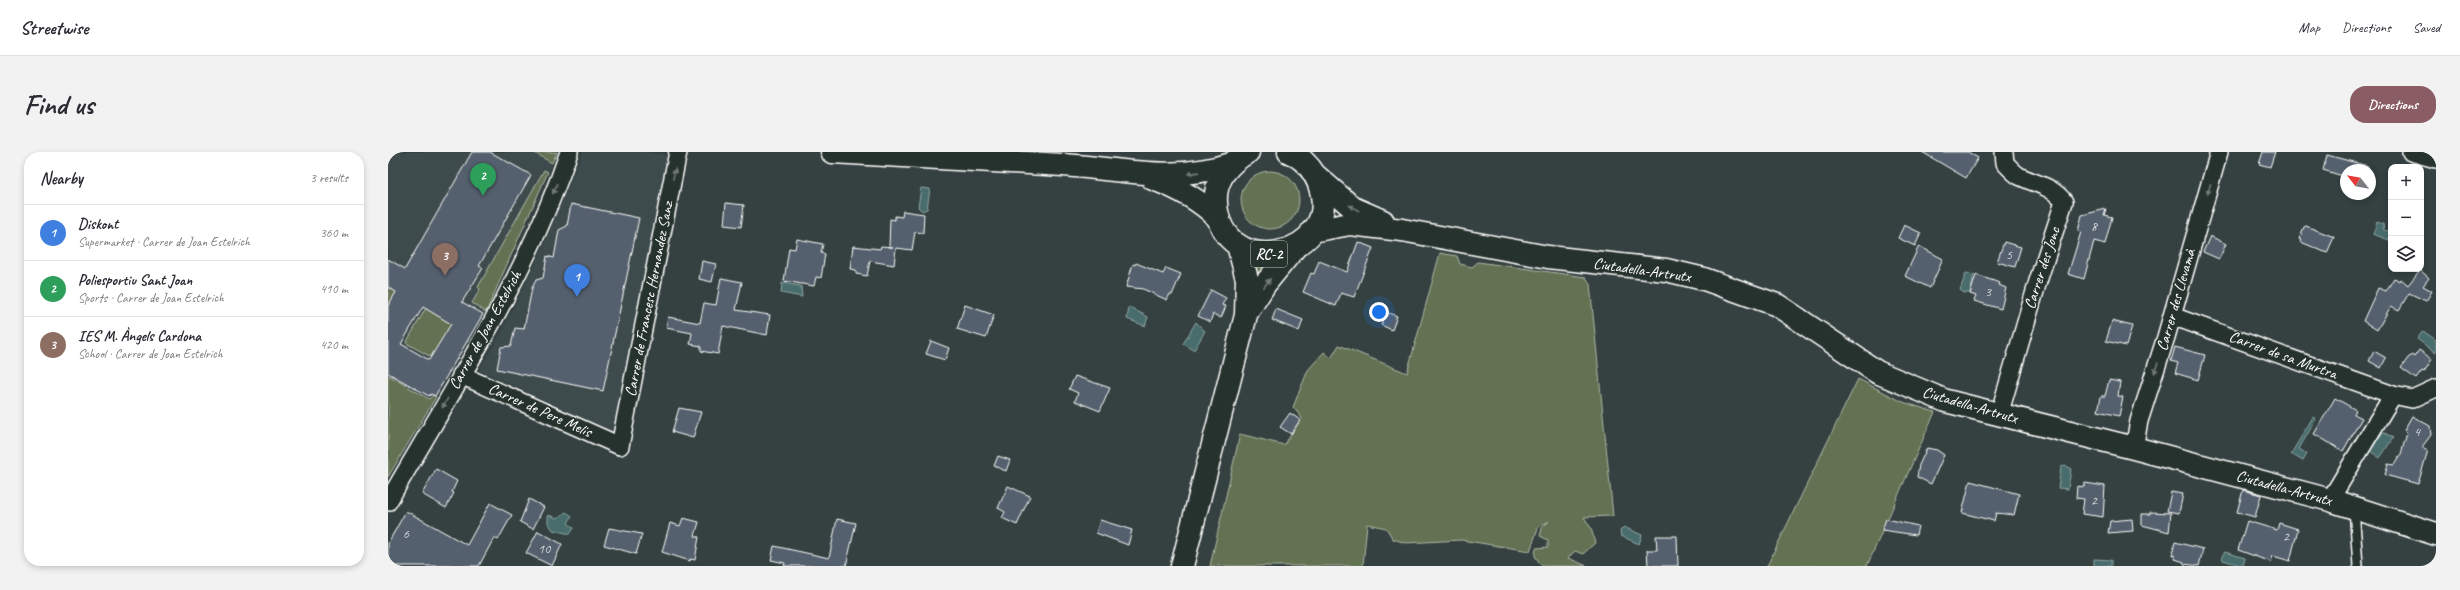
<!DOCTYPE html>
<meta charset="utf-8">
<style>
:root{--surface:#fff;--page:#f2f2f3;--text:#2b2b33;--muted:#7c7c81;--line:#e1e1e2;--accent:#8a5d65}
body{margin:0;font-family:Caveat,sans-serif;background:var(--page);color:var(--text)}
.controls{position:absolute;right:12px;top:12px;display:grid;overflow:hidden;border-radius:8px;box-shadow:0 2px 6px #0003}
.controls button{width:36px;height:36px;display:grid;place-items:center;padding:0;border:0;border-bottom:1px solid var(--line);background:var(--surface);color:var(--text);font:20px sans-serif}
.compass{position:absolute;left:1952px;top:12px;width:36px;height:36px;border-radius:50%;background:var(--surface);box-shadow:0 2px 6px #0003;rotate:301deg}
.you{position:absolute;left:991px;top:160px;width:14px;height:14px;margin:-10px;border:3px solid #fff;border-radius:50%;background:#1a73e8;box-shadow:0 0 0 6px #1a73e833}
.badge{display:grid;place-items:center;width:26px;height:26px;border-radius:50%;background:var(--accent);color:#fff;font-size:13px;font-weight:700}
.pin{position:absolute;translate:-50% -33px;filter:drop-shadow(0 1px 2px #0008)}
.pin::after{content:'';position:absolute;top:21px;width:14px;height:12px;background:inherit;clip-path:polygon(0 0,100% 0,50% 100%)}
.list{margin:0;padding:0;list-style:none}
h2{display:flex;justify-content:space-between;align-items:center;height:52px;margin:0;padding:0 16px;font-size:17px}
h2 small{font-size:13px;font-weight:400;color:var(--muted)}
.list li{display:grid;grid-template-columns:26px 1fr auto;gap:12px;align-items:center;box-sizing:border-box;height:56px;padding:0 16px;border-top:1px solid var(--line)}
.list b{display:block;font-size:15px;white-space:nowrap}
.list p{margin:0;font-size:13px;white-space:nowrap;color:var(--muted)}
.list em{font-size:13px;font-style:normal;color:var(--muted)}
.icon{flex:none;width:22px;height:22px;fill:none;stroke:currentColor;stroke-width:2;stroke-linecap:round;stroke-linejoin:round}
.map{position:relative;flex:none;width:2048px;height:414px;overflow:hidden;border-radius:16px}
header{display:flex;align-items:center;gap:24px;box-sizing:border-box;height:56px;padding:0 20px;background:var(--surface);border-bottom:1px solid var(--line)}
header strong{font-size:19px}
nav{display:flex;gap:22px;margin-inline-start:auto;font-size:14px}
.intro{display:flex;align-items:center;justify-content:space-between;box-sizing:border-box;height:96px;padding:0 24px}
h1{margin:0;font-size:28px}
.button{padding:10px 18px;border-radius:16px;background:var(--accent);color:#fff;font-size:14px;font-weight:700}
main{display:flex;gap:24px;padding:0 24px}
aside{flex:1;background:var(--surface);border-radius:16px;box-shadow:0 2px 6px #0003}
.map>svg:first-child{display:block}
.built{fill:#3e4b4e}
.green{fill:#647253;stroke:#b2b8a9}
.water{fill:#486c6c;stroke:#91a7a7}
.building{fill:#55616e;stroke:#fff;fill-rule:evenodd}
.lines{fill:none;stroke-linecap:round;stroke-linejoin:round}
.lane-casing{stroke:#fff;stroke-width:12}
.street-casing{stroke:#fff;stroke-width:20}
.secondary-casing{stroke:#fff;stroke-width:25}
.primary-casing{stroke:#fff;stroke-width:25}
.lane{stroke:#26332d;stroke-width:9}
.street{stroke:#26332d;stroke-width:17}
.secondary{stroke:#26332d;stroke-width:22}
.primary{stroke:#26332d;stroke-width:22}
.oneway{fill:#727a76}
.labels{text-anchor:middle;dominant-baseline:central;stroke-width:3;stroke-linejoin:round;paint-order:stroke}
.number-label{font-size:14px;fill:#d4d8db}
.shield{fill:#26332d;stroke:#bec2c0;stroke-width:1}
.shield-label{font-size:15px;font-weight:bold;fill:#fff}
.street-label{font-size:16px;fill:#fff;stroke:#26332d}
</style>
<header>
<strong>Streetwise</strong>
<nav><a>Map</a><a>Directions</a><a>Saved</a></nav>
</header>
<div class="intro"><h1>Find us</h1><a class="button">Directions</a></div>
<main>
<aside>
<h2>Nearby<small>3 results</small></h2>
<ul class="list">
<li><span class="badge" style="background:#3f7fe0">1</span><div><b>Diskont</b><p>Supermarket · Carrer de Joan Estelrich</p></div><em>360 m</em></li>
<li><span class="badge" style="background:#2e9e5b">2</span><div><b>Poliesportiu Sant Joan</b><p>Sports · Carrer de Joan Estelrich</p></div><em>410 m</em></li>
<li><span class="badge" style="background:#8d6e63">3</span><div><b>IES M. Àngels Cardona</b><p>School · Carrer de Joan Estelrich</p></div><em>420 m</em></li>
</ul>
</aside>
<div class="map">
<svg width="2048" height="414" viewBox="0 0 2048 414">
<rect width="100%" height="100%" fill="#344140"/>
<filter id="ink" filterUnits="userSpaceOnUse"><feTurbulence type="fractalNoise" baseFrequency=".025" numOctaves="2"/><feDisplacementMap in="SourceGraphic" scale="8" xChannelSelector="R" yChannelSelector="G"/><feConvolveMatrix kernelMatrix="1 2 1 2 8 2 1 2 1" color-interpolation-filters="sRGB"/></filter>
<g filter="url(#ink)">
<!-- built -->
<path class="built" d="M0 0H169L98 160 48 245 44 244 0 287Z
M195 0H258L277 3 283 10 227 281 91 218 112 183 150 106Z"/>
<!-- green -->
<path class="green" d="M145 0H169L164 11Z
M156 18 160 20 98 160 84 151 92 137 90 135Z
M853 48a29 29 0 1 1 58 0a29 29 0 1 1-58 0Z
M1052 101 1069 104 1072 112 1084 115 1090 110 1198 125 1202 132 1225 364 1196 365 1203 376 1207 391 1195 402 1187 399 1180 406 1199 414H1154L1147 404 1148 396 1160 395V388L1152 384 1154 376 1161 369 1150 376 1142 399 1073 388 1018 391 1005 387 998 376 979 372 975 414H822L852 282 896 293 914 266 905 255 920 218 936 200 943 206 951 193 1019 221Z
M865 110 881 112 874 125 867 124Z
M0 132 13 139 0 161Z
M39 154 67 169 45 206 18 191Z
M0 223 41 247 45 243 48 245 0 325Z
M1470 227 1515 250 1547 260 1479 414H1379Z"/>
<!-- water -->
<path class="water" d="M533 36 542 37 539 57 534 59 530 55Z
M1989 70 1995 72 1996 78 2003 80 2001 88 1985 82Z
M1578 121 1586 123 1582 141H1576L1572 138Z
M394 131 413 134 414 145 393 141Z
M741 155 760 165 757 174 739 167Z
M808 170 817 179 806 198 795 192Z
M2035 179 2048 188V201L2029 187Z
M1925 265 1928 267 1911 297 1919 302 1915 309 1903 302Z
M1995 280 2005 286 1992 306 1982 299Z
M1677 313 1683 317 1680 337 1670 336 1673 315Z
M178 360 184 364 180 371 186 376 182 382 165 378 160 371V363L169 366Z
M1236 375 1254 383 1251 392 1233 384 1232 379Z
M1837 400 1857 406 1855 414 1835 408 1834 404Z
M1706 407 1723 408V414H1706Z"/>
<!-- building -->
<path class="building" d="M84 0H102L143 23 91 114 95 116 74 150 95 162 47 244 43 242 41 244 0 221V154L8 140 0 135V107L17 117ZM35 155 63 172 41 208 13 192Z
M1534 0H1580L1590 6 1578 26Z
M1875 0H1887L1882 15 1871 12Z
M1939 3 1980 14V18H1958V25L1935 18Z
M338 51 356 53 353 75 336 73Z
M183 52 251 66 215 239 109 217 113 195 123 194 127 176 136 177 144 136 148 128 155 126 159 104 166 106 171 78 179 74Z
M1718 57 1716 63 1724 65 1717 92 1706 89 1696 127 1680 122 1693 80 1690 79 1694 63Z
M515 59 536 62 535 81 527 80 524 98 508 96 506 113 482 109 479 124 468 122V118L462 117 465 94 492 97 493 94 505 95H501L502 67 507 68V64L514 65Z
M1516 73 1533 81 1527 94 1510 86Z
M1918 74 1946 85 1939 101 1913 90 1914 88 1911 87 1916 75Z
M1822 84 1838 92 1831 107 1815 100Z
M409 87 435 92 433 101 437 102 433 126 428 125 426 134 396 129 401 96 407 97Z
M970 90 985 96 966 145 953 141 948 154 915 140 923 121 926 122 931 109 959 120Z
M1616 90 1633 95 1627 115 1609 110Z
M1531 94 1555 107 1542 136 1517 124Z
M314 109 328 112 324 130 311 127Z
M748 111 775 122 778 116 793 122 784 143 782 142 779 148 755 137 738 135 745 112 747 113Z
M2032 118 2041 126 2035 134 2044 139 2038 149 2021 141 2011 158 2003 154 1989 178 1975 169 1990 136 1998 139 2006 126 2012 129 2013 127 2020 133Z
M1588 123 1612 131 1611 133 1618 136 1613 157 1586 149 1588 144 1582 142Z
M333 126 354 130 348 158 382 163 379 183 335 174 330 202 313 199V194L302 192 304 181 278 176 280 165 312 171 316 151 328 153Z
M823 138 838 146 834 153 838 154 833 166 825 162 822 170 810 164Z
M577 153 606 163 598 186 569 177Z
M888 157 915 168 911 179 884 168Z
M997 160 1009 164 1004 178 993 173Z
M1724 169 1744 174 1738 194 1718 189Z
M543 189 561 196 557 208 538 202Z
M1787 195 1817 203 1810 228 1787 221 1790 211 1783 209Z
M2031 198 2044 207 2036 220 2034 219 2028 227 2013 216 2020 206 2024 203 2026 205Z
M1986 199 1998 206 1993 216 1981 209Z
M687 224 722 236 712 259 687 249 690 241 681 237Z
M1721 228 1732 230 1730 244 1735 245 1731 264 1710 259 1713 244H1717Z
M1947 246 1968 258 1966 262 1974 266 1955 299 1926 282Z
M291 256 313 260 305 286 284 280Z
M902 261 912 268 903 282 892 275Z
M2024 264 2042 274 2043 283 2034 295 2040 298 2030 332 1997 323 2000 312 2006 313 2013 302 2019 281 2016 278Z
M1539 296 1549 298 1556 303 1543 332 1529 325 1531 313Z
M610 304 622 308 618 319 606 314Z
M48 317 69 329 64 340 66 341 58 356 34 342Z
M1582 329 1631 342 1626 363 1608 361 1606 369 1574 361Z
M1697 331 1717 334 1715 365 1694 362 1696 347 1688 346 1689 334 1696 335Z
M620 334 642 344 629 373 614 366 617 360 610 356Z
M1855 338 1873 343 1867 365 1849 360Z
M1783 340 1795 342 1791 361 1779 359Z
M141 347 156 355 145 377 132 370Z
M102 351 124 363 110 388 106 386 91 414H0V391L18 359 79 393Z
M1762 360 1783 361 1781 380 1754 373V362H1762Z
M295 366 311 370 307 384 311 385 307 408 302 407V409L274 400 282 371 292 374Z
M449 367 468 371 458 414H396L397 411 383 408 386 394 441 406Z
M1498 367 1530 374 1528 383 1494 378Z
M1744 367 1745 379 1720 381 1722 369Z
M712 368 744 378 740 393 708 381Z
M1859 369 1889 378 1891 371 1910 377 1902 409 1885 404 1883 410 1850 398Z
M221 376 254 382 248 402 216 393Z
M150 379 174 392 164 414 138 401Z
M1268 384H1289L1290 414H1260L1259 398H1269Z
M1787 390 1815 397 1811 414 1796 412V410L1787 407V404L1784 403Z"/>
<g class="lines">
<defs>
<path id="lane" d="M1966 356 1970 414"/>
<path id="street" d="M2023 0 2048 7
M1784 164 2005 243
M73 223 232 294 290 0
M1611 263 1650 129 1676 50C1665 34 1647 32 1631 24 1626 21 1621 15 1617 11L1616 0
M1746 296 1751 269 1778 185 1831 0
M1942 348 2005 243 2024 247 2048 236
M0 350C65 237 139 124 181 0"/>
<path id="secondary" d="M444 0C521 4 598 8 675 13 736 17 782 31 843 12
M927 23 965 56 995 69
M765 27C790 36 811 47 830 66
M924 79 962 72 1014 78 1160 105 1278 118 1316 127 1389 153 1489 220 1558 249 1746 296 1942 348 2048 382
M858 162 877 132 908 94
M794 414 858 163 859 127 850 93"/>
<path id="primary" d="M860 0C841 11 826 27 828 51 833 134 958 104 931 32 925 17 915 6 901 0"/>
</defs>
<!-- lane casing -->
<use href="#lane" class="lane-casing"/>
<!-- street casing -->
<use href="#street" class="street-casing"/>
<!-- secondary casing -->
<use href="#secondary" class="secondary-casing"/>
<!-- primary casing -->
<use href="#primary" class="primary-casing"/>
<!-- lane -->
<use href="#lane" class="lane"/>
<!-- street -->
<use href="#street" class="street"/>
<!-- secondary -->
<use href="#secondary" class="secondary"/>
<!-- primary -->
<use href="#primary" class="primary"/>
</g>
<!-- one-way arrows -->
<defs><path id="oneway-solid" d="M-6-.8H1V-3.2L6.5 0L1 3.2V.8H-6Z"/></defs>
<g class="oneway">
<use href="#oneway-solid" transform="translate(805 21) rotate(172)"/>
<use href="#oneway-solid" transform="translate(286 22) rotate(-78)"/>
<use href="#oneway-solid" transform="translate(167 37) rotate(114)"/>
<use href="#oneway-solid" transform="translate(1821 37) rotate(106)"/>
<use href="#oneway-solid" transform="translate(966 56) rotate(-150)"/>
<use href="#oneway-solid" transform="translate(879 131) rotate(-53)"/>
<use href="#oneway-solid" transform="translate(1768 216) rotate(108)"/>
<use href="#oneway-solid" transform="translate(57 251) rotate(120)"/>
</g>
</g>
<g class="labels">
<!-- number labels -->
<g class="number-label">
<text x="1706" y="74">8</text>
<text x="1621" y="102">5</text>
<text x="1600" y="139">3</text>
<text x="2029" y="279">4</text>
<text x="1706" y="348">2</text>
<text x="18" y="381">6</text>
<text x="1898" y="384">2</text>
<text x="156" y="396">10</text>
</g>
<!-- shield labels -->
<rect class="shield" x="863" y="89" width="36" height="26" rx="3"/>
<g class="shield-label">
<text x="881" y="102">RC-2</text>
</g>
<!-- street labels -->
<g class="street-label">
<text transform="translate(1654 116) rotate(-72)">Carrer des Jonc</text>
<text transform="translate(1254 118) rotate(8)">Ciutadella-Artrutx</text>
<text transform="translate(261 147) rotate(-79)">Carrer de Francesc Hernandez Sanz</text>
<text transform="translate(1788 148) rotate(-74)">Carrer des Llevamà</text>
<text transform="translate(97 178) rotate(-61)">Carrer de Joan Estelrich</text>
<text transform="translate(1895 203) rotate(20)">Carrer de sa Murtra</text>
<text transform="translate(1582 253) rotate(16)">Ciutadella-Artrutx</text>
<text transform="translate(152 258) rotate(24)">Carrer de Pere Melis</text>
<text transform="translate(1896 336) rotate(15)">Ciutadella-Artrutx</text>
</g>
</g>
</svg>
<div class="controls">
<button>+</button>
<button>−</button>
<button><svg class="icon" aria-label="layers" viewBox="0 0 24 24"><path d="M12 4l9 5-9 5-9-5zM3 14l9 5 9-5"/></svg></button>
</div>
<svg class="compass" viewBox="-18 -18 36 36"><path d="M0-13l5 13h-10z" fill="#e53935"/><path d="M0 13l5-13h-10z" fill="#7c7c81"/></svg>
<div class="you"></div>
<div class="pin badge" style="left:189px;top:145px;background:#3f7fe0">1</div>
<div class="pin badge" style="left:95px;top:44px;background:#2e9e5b">2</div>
<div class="pin badge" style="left:57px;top:124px;background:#8d6e63">3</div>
</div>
</main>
